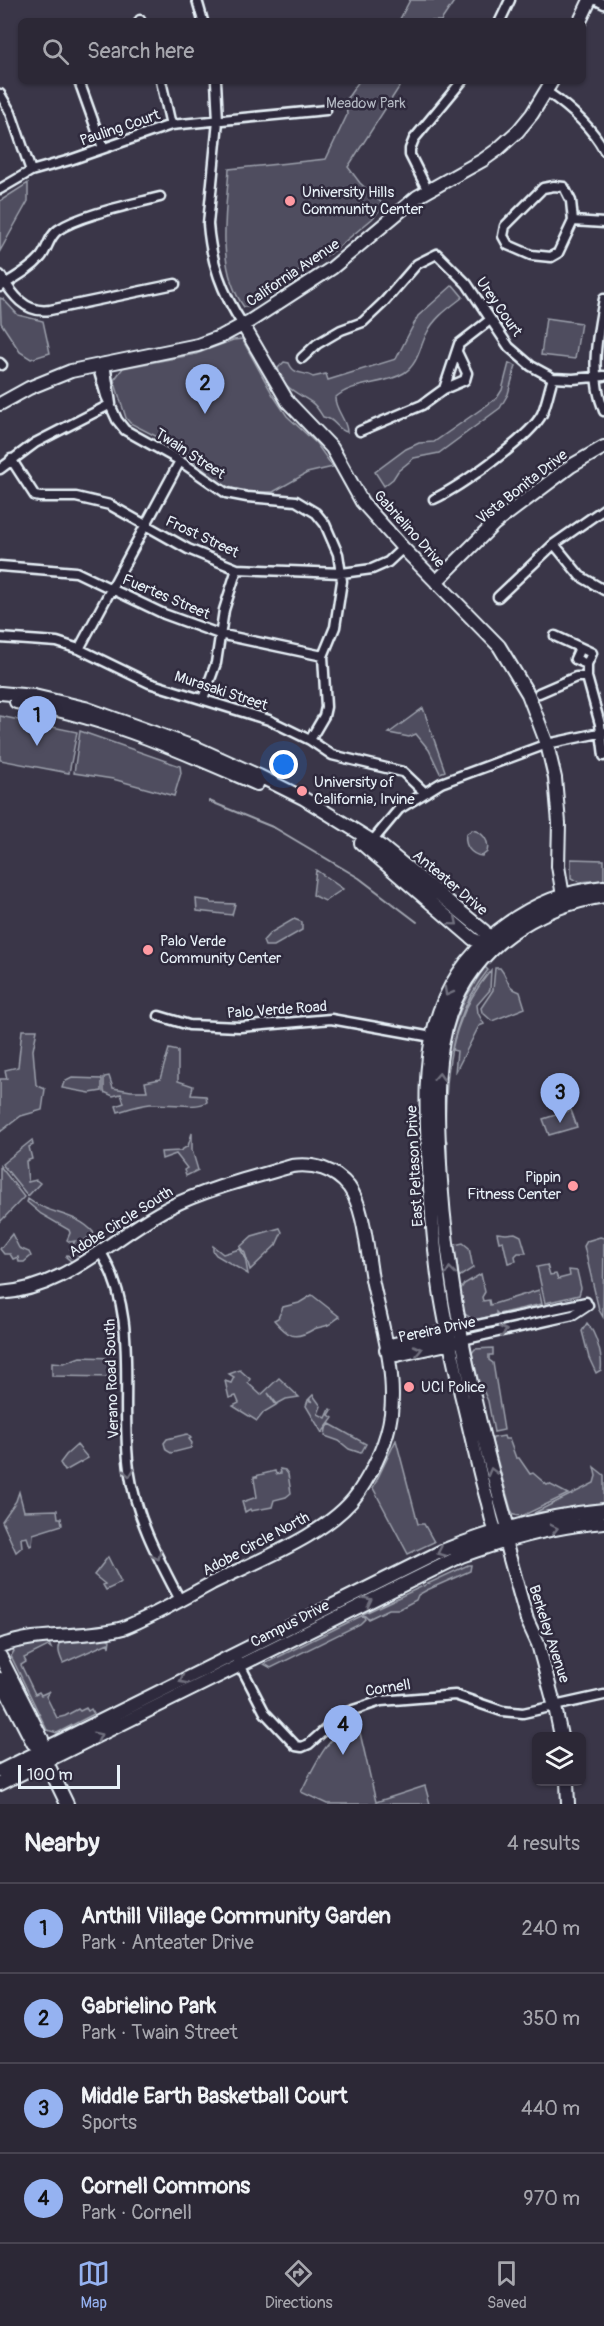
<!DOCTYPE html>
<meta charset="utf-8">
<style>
:root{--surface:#2c2836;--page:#34303e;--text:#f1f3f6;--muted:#a6a6ad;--line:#484451;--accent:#95b2f1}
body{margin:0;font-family:Pangolin,sans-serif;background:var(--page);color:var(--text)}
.controls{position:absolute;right:18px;bottom:18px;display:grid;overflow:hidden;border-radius:9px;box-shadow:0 2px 4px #0004}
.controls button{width:54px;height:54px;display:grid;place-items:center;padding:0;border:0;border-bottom:2px solid var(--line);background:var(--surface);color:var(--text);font:30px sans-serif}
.scale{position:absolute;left:18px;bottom:15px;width:102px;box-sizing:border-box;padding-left:6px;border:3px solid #e8f1f8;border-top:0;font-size:16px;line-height:21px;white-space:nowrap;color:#e8f1f8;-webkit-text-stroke:4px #2f2a3d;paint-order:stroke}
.you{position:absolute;left:284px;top:765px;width:21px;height:21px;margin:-15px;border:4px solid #fff;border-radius:50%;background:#1a73e8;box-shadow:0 0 0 9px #1a73e833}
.badge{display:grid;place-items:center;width:39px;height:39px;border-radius:50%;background:var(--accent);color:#111;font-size:20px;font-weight:700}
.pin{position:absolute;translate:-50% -50px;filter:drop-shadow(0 2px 3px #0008)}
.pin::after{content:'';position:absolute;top:32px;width:21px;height:18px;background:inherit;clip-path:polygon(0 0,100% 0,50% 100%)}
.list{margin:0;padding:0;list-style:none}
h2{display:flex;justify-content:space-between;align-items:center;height:78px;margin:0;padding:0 24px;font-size:26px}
h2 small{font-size:20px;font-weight:400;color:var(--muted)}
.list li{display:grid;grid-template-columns:39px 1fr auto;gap:18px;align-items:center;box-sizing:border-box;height:90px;padding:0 24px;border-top:2px solid var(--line)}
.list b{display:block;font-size:22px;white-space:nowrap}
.list p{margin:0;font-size:20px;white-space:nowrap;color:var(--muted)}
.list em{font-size:20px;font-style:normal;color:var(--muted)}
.icon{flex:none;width:33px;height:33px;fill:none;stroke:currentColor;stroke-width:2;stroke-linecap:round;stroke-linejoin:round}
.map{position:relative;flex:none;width:604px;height:1804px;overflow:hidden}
.search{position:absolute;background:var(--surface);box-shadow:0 2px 4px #0004;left:18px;right:18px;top:18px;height:66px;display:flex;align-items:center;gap:15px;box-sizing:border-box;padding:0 21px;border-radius:9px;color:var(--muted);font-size:22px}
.sheet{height:438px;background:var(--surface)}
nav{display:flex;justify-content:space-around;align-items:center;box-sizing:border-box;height:84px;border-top:2px solid var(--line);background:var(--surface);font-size:16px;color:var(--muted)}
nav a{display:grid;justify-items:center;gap:3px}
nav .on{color:var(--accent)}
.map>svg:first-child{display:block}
.green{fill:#504e5f;stroke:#9ca0ac;stroke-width:1.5}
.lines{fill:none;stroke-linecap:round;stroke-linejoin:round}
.stream{stroke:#a2a6b1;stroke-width:2}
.street-casing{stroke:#e8f1f8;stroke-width:13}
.secondary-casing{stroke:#e8f1f8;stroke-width:16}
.street{stroke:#2f2a3d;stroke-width:8}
.secondary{stroke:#2f2a3d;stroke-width:12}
.oneway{stroke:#70707e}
.poi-dot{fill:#ff9aa2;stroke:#2f2a3d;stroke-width:2}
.labels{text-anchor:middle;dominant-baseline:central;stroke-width:5;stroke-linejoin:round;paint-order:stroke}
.park-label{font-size:15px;fill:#b3b8c2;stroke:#2f2a3d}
.street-label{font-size:15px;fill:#e8f1f8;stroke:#2f2a3d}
.poi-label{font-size:15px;fill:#e8f1f8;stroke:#2f2a3d;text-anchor:start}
</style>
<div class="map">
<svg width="604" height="1804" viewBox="0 0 604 1804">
<rect width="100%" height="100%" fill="#3a3648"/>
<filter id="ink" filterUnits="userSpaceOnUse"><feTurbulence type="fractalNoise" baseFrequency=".0167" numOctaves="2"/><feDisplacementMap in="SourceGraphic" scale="12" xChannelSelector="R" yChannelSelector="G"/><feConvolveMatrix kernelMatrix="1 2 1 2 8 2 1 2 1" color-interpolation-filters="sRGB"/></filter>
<g filter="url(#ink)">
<!-- green -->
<path class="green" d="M410 0H455L441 21H399Z
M359 81H403L348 167 360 183 384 205 372 219 331 253 299 271 249 307H244C216 268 226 214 229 169L326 159 347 115 346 100Z
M28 183V201L0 251V201Z
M453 285 463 297C449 308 435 317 427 333 420 346 418 365 404 373 383 386 353 381 335 398 335 410 347 420 347 432 337 430 335 418 323 417 320 412 316 405 311 402 296 392 282 388 278 368L284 362 289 363C294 376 304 371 313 377L326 374 328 380 396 359 418 316Z
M0 298 3 299 18 315 43 321 50 353 31 359 20 352 1 323Z
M546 318 581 323 575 359 541 355Z
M242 339 273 395 287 416 316 443 333 467 307 473 273 492H242L219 483 177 447 130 423 126 418 114 380 123 368 196 354 233 340Z
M509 363 516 366 508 394 500 408 439 453 414 458 398 471 393 479 384 486 375 472 406 449 419 443 434 442 497 398 502 390Z
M423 708 445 771 440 773 429 750 416 734 409 737 389 733Z
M0 716 77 732 69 773 0 760Z
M80 731 180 766 181 773 174 796 113 779 74 773Z
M472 830C483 832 490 841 487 852L482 856C471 855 464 846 466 834Z
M571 859 604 860V880L579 882 571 878Z
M316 870 343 889 325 901 313 895Z
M196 899 210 901 211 903 235 904 232 915 197 911Z
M294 919 302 922V930L274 946H265L263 941 270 933Z
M485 967 488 970C447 1021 446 1077 445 1139L447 1141V1181C441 1099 434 1038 485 967Z
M495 968H500C508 977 506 988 520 992L525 1008 492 1021 482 1012 481 1008 493 990Z
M491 970 490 990 477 1005 478 1013 484 1024 479 1026 455 1073 457 1051 452 1050C458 1020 472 993 491 970Z
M22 1030H37L33 1050 36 1085 45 1089 42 1110 21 1116 0 1132V1079H7L5 1070 18 1067Z
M169 1049 178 1051V1081L193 1086 191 1095 206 1096 207 1102C197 1109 165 1103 150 1104 139 1105 128 1109 118 1112L116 1106 124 1103 121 1094 113 1096 104 1092V1077L109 1076 113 1088 131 1091H147L145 1082 160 1079Z
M72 1078 102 1079V1091L90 1093 62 1088 64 1082Z
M571 1110 577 1127 549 1135 543 1119Z
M192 1133V1150L198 1170 186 1176 184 1170 187 1168 176 1154 162 1159 161 1152 180 1151 188 1146Z
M32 1140 33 1145 29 1147 32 1159 26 1161 28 1182 36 1180 40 1183 28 1196 2 1164Z
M0 1166 24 1197 0 1222Z
M28 1199C48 1215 77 1212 94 1233L85 1240 88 1246 85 1253 72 1262 66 1257 67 1255 71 1257 74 1253 70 1249 75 1241 70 1242 67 1240 70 1233 69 1230 41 1214 27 1202Z
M280 1228 282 1232 276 1245 250 1270 245 1253 240 1247 252 1236Z
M497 1233 506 1234 515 1233 521 1236 526 1253H518L515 1256 516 1261 508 1263 503 1241 499 1242Z
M12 1234 19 1248 29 1252 31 1256 24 1262H19L18 1257 13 1259 10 1254H4L0 1249Z
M600 1237 604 1238 603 1317 599 1310 584 1246 587 1241Z
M463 1243 469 1248 473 1268 459 1277 454 1245Z
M213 1246 223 1254 240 1249 245 1257 248 1274 216 1255 213 1251Z
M547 1265 550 1275 556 1274 558 1279 570 1276 569 1270 577 1271 581 1288 579 1295 545 1303 537 1267Z
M481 1274 485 1292 482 1297 483 1301 489 1300 490 1305 539 1290 542 1304 498 1314 496 1312V1315L474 1320 463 1313 460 1290 464 1284Z
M312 1295 340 1317C335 1319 333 1323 328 1325 324 1327 318 1327 314 1329 294 1341 289 1337 274 1320L278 1318 283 1307 299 1303Z
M587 1323C596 1333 603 1357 601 1370L596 1373 589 1358 582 1331Z
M493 1348V1355H489V1360L493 1363 504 1430 494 1432 488 1401 478 1379 472 1353 475 1349Z
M80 1357 115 1358 114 1377 52 1376V1362L64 1363Z
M240 1370 250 1379 248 1383 261 1395 279 1378 299 1397 286 1399 277 1404 268 1393 276 1405 264 1412 257 1421 233 1406 239 1403 236 1396 229 1398 225 1381 231 1383 234 1377 229 1374Z
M313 1395 321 1406 318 1414 326 1418 330 1409 332 1410 329 1415 333 1418 322 1433 306 1406 308 1400 313 1402 309 1399Z
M330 1424 366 1444 361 1453 349 1449 339 1441 325 1436 326 1429Z
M187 1434 191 1438 189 1439 192 1443 191 1448 171 1453 166 1450 164 1443 167 1439Z
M504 1436 505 1439H509L516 1458H519L530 1474 533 1473 547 1485 549 1484 568 1494 522 1516 514 1515 511 1510 492 1441 493 1438Z
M396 1440 418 1524H424L434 1542 408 1554 373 1488Z
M77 1445 88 1458 65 1471 60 1463 66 1455Z
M594 1467 604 1475V1503L534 1513 594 1483 596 1476Z
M280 1469 285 1470 288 1474 291 1493 286 1497 274 1500 272 1507 251 1511 250 1509 245 1512 242 1502 257 1497 254 1479V1477H258L255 1476 275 1471 276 1474 281 1473Z
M19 1492 24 1511 57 1510 58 1518H61L62 1525 33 1534 32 1545 30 1546 27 1537 21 1538 22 1547 16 1552 2 1521 16 1501Z
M108 1557 121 1583 106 1590 103 1585 105 1584 94 1575Z
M468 1565H471L470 1571 427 1590 418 1595 416 1600 399 1609H389L368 1619 363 1614Z
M363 1615 365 1619 360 1624 271 1668 264 1664Z
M104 1637 110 1640 109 1647 108 1643 63 1663C60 1656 56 1648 62 1641Z
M48 1641 51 1648 48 1646 24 1658 26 1662 21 1665 35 1694 39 1692 41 1695 50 1691 46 1696 57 1718 65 1716 78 1709 80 1711 86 1708 88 1711 91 1709 94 1714 57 1733 47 1730 11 1656 14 1651 12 1649 15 1647Z
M357 1720 376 1802 425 1786 430 1804H327L301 1792C315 1764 328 1734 357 1720Z"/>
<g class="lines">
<!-- stream -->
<path class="stream" d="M209 801 275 828 359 878 417 922"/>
<defs>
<path id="street" d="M197 0 203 21
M596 0 604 4
M140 20V21
M500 21 510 0
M79 81 103 148
M161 81 171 125
M216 81 218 121 208 224C211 262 222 293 243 325
M547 92C569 107 591 126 604 150
M0 94 11 113 31 171
M554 186 564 187 571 201 573 221 558 253 551 257 531 255 508 245 503 236 505 226 543 188Z
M0 189 31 171 70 160 171 125 326 110
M428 191 410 155V149L414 139 462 81
M573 221 604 223
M0 275C12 294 25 314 50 310L175 284
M0 287C14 278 30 270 41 257 48 248 49 236 58 230 79 215 134 204 160 197
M604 299C597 337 589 374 604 411
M302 358 317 344 341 330 363 322 384 302 417 264 437 254 467 284 509 347 531 366 553 378 573 379 604 376
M0 363 2 365
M105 363 111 404
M97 365 106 396 117 420 125 430 177 459 226 493 247 497 296 501 316 513 325 524 338 554 342 581 335 627 323 656 326 707 324 716 310 740
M444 389 459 344 490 320
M360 431 422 405 444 389 465 380 467 373 457 352
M11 459 35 496 40 497H76L110 505 188 549 237 569 342 573 372 569 388 562 403 548
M0 469 35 443 111 404
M434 499C459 487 530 438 542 414 547 403 549 389 553 378
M554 544 580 576 604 590
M0 566 76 572 164 614 219 634 323 656
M498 597 554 544 604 509
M555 636 592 653 587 664V677L600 724 604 756
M0 638 57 642 79 649 149 683 269 720 310 740 332 755 403 772 424 792
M580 648 575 659 587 664
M79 649 180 461
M539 693 576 677H587
M203 699 216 663 224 610 237 569
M370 844 399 809 441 783 547 744 604 732
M159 1016 189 1025 240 1027 331 1019 432 1037
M100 1251C141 1316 119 1397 129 1469 136 1518 158 1558 180 1600
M459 1329 586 1302
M462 1340 573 1315 588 1305
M238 1661 265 1713 296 1746 302 1747 309 1744 336 1720 350 1711 381 1701 455 1695 502 1711 523 1713 604 1695"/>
<path id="secondary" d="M580 21 590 0
M243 325 288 402 332 448 362 502 403 548 499 646 528 694 547 744 555 778 559 823 558 866 563 896
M0 404 29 388 71 371 198 345 222 336 250 321 332 268 417 197 483 160 497 150 518 131 532 114 552 81
M436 582 494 524 571 466 604 447
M0 693 34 696 85 708 199 749 259 776 303 798 382 847 484 931 490 944
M16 702C100 714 181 751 257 784
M361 843 473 939 489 947
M0 1293C67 1289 114 1235 170 1207 208 1188 252 1178 292 1166 313 1163 335 1169 349 1187 365 1209 367 1252 372 1279 381 1323 396 1369 391 1414 387 1444 374 1469 358 1493 330 1534 256 1561 212 1583 183 1599 153 1616 123 1628 82 1639 40 1631 0 1646
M455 1330 394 1344 386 1350 397 1355 456 1342
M505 1541 508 1528C472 1403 444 1275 439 1145 437 1101 436 1055 450 1014 474 947 535 907 604 896
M0 1656 42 1739 41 1750 67 1804
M0 1679 33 1743 41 1750
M561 1736 555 1707 538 1644 527 1620 505 1541C502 1538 498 1534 496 1531 491 1522 490 1509 487 1500 477 1465 470 1429 461 1394 453 1357 444 1320 439 1283 433 1239 430 1195 428 1151 426 1110 424 1066 435 1025 456 949 526 895 604 887
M0 1771 442 1551C494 1530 548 1515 604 1510
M567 1782 568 1804
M0 1784 461 1556C507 1539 555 1526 604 1522"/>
</defs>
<!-- street casing -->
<use href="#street" class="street-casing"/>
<!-- secondary casing -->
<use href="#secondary" class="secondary-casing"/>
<!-- street -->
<use href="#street" class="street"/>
<!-- secondary -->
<use href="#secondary" class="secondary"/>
</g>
<!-- one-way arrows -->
<defs><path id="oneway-chevron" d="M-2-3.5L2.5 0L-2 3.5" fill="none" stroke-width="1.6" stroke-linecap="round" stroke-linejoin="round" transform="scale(1.5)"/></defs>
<g class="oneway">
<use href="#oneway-chevron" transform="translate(454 922) rotate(40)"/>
<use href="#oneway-chevron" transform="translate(448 992) rotate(119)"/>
<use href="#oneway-chevron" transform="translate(439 1077) rotate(-87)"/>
<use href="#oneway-chevron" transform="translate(450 1271) rotate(-97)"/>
<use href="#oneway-chevron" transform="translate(503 1331) rotate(-13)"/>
<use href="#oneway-chevron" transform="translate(418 1350) rotate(-13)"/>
<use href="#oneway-chevron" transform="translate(492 1472) rotate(-104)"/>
<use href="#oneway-chevron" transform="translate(129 1473) rotate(82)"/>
<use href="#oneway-chevron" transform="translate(554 1529) rotate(-12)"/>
<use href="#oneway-chevron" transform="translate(441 1552) rotate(156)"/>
<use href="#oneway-chevron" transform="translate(157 1556) rotate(64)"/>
<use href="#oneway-chevron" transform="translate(368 1601) rotate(-27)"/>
<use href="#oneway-chevron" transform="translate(183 1680) rotate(153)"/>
<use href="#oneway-chevron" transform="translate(98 1736) rotate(-26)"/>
</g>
</g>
<!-- markers -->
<g class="poi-dot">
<circle cx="290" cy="201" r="6"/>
<circle cx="302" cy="791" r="6"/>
<circle cx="148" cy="950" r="6"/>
<circle cx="573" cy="1186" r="6"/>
<circle cx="409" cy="1387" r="6"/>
</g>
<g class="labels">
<!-- park labels -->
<g class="park-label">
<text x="366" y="103">Meadow Park</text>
</g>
<!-- street labels -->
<g class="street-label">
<text transform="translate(120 128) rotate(-19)">Pauling Court</text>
<text transform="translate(293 273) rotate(-34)">California Avenue</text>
<text transform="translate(499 307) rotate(55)">Urey Court</text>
<text transform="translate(190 454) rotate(33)">Twain Street</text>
<text transform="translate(522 487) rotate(-38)">Vista Bonita Drive</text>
<text transform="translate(409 529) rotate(48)">Gabrielino Drive</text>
<text transform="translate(202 537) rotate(25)">Frost Street</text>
<text transform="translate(166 597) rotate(23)">Fuertes Street</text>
<text transform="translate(221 691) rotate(18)">Murasaki Street</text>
<text transform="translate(450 883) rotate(40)">Anteater Drive</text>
<text transform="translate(277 1010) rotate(-4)">Palo Verde Road</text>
<text transform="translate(415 1166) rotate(-93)">East Peltason Drive</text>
<text transform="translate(121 1222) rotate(-32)">Adobe Circle South</text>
<text transform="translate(437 1330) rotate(-12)">Pereira Drive</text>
<text transform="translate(112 1379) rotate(-92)">Verano Road South</text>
<text transform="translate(256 1544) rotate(-28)">Adobe Circle North</text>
<text transform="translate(290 1624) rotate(-27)">Campus Drive</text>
<text transform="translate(549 1634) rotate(72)">Berkeley Avenue</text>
<text transform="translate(388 1688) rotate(-9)">Cornell</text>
</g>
<!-- poi labels -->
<g class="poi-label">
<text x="302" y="192">University Hills<tspan x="302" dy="17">Community Center</tspan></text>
<text x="314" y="782">University of<tspan x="314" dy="17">California, Irvine</tspan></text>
<text x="160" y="941">Palo Verde<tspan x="160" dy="17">Community Center</tspan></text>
<text x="561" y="1177" text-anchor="end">Pippin<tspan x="561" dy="17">Fitness Center</tspan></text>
<text x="421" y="1387">UCI Police</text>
</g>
</g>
</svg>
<div class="controls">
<button><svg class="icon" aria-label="layers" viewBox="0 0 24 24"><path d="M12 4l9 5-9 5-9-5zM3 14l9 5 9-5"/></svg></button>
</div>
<div class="scale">100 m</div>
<div class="you"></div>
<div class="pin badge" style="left:37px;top:746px">1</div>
<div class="pin badge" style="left:205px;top:414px">2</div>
<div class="pin badge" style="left:560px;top:1123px">3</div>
<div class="pin badge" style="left:343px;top:1755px">4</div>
<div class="search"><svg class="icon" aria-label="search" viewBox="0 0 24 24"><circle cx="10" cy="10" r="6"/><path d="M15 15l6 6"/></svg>Search here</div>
</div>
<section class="sheet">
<h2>Nearby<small>4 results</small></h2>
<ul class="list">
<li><span class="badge">1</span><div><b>Anthill Village Community Garden</b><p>Park · Anteater Drive</p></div><em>240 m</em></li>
<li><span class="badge">2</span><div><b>Gabrielino Park</b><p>Park · Twain Street</p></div><em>350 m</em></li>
<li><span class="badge">3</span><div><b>Middle Earth Basketball Court</b><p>Sports</p></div><em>440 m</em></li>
<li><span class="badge">4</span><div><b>Cornell Commons</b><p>Park · Cornell</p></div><em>970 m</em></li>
</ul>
</section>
<nav>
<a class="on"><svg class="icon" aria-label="map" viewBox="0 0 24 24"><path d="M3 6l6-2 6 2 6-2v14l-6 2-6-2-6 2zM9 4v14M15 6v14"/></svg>Map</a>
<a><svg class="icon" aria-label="directions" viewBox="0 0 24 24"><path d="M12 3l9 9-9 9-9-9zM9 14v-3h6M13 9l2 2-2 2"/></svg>Directions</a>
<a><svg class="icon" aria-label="saved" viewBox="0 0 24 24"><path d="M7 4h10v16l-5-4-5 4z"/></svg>Saved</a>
</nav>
